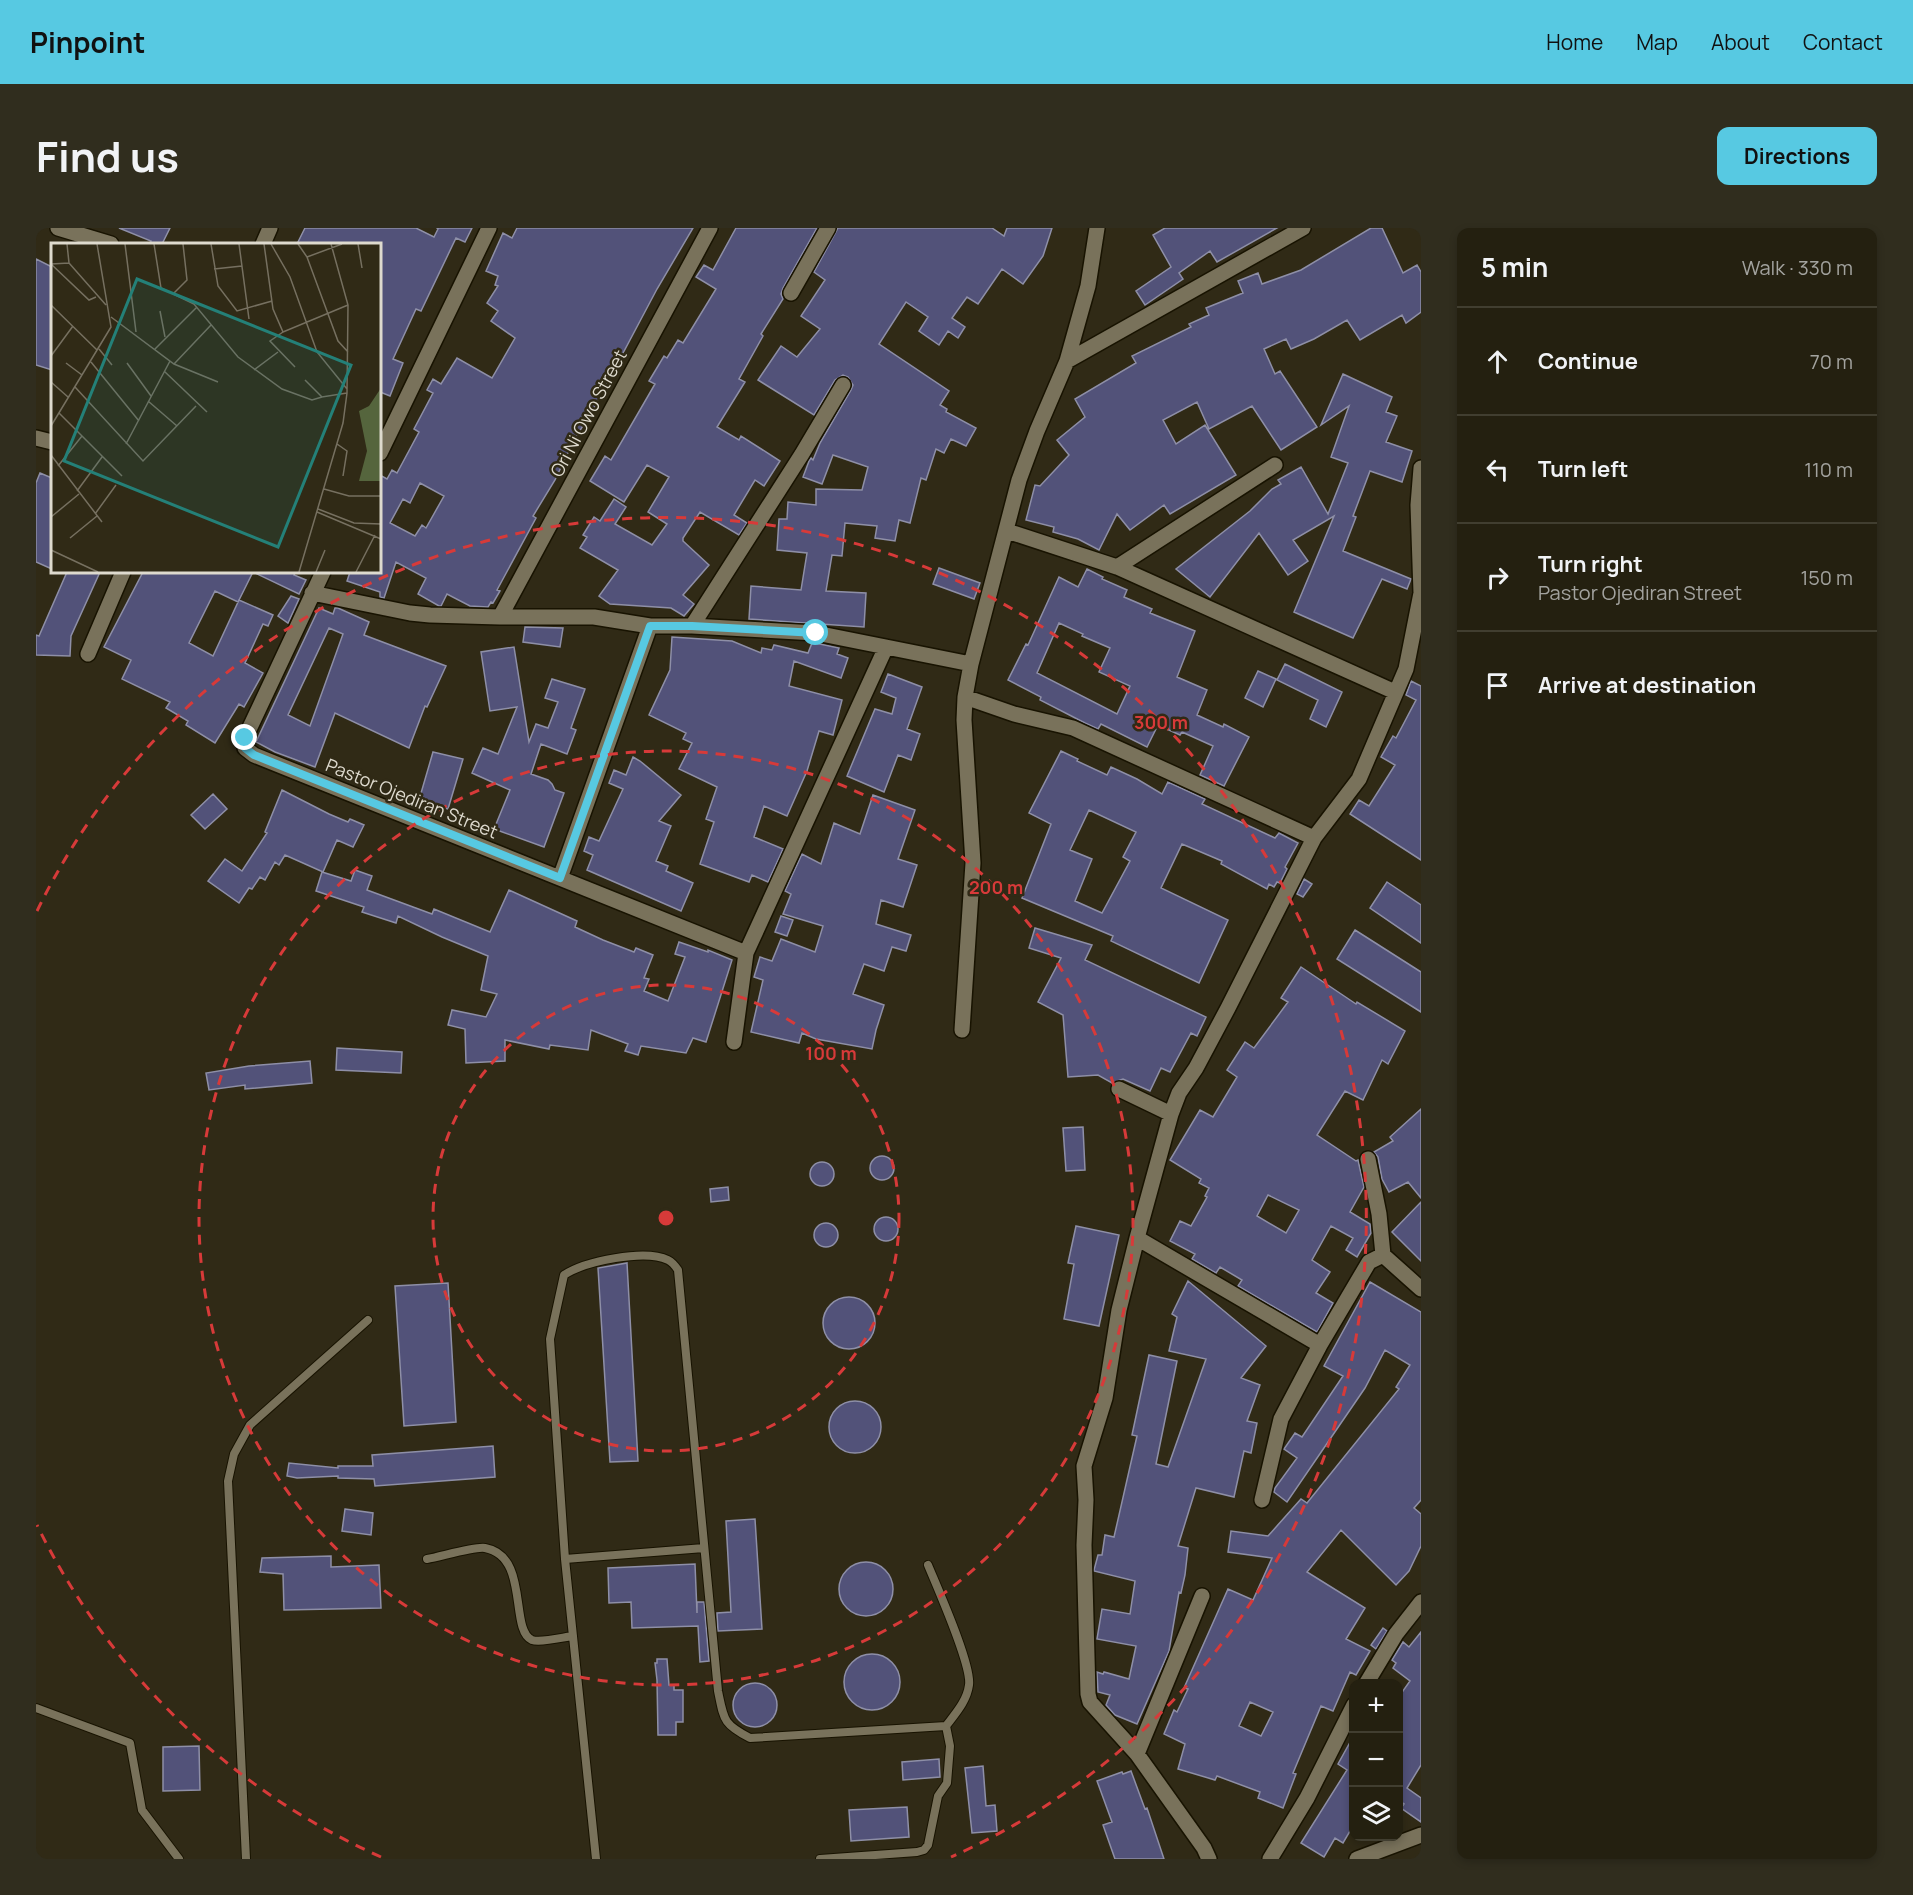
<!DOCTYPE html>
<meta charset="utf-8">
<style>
:root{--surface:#242010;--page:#302d1e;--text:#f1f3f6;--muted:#a3a39f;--line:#413e30;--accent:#57c9e2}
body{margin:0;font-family:Manrope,sans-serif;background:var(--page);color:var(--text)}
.controls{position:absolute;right:18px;bottom:18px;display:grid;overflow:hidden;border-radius:12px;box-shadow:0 3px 9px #0003}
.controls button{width:54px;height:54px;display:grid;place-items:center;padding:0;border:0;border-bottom:2px solid var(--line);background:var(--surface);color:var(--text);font:30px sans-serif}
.stop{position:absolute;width:18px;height:18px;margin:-14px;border:4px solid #57c9e2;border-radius:50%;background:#fff}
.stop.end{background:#57c9e2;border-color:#fff;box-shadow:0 2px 6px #0008}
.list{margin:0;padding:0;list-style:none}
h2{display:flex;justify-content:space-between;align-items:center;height:78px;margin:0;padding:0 24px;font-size:26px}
h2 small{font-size:20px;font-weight:400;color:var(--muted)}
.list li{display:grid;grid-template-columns:39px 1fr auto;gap:18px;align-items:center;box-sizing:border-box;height:108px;padding:0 24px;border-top:2px solid var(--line)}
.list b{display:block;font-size:22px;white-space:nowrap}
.list p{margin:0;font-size:20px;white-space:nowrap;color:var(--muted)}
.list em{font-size:20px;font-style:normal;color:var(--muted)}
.icon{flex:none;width:33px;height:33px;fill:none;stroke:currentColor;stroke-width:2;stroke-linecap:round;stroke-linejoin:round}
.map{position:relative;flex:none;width:1385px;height:1631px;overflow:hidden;border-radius:12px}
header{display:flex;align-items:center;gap:36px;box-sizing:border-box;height:84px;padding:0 30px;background:var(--accent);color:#111}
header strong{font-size:28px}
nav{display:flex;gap:33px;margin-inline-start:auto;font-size:21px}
.intro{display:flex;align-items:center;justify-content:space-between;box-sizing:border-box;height:144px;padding:0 36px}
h1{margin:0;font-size:42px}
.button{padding:15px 27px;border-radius:12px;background:var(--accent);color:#111;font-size:21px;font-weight:700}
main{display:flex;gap:36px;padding:0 36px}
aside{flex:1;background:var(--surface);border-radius:12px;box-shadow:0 3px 9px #0003}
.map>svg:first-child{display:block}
.building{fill:#525279;stroke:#8e8fa7;stroke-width:1.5;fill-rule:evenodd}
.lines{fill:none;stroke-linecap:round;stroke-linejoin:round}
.service-casing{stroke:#181301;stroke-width:10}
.minor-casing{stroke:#181301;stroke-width:18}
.tertiary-casing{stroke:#181301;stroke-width:18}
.service{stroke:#79725b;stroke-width:8}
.minor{stroke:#79725b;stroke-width:15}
.tertiary{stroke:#79725b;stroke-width:15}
.route{stroke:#57c9e2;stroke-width:8}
.ring{fill:none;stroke:#d73a39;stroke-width:3;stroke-dasharray:10 8}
.labels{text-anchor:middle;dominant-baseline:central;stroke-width:5;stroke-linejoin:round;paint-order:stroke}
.street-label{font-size:18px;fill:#dedace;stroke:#302a16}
.inset-road{fill:none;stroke:#767060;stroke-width:1.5}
.view{fill:#248078;fill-opacity:0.15;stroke:#248078;stroke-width:3}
.inset-edge{fill:none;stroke:#dedace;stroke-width:3}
.centre{fill:#d73a39;stroke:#302a16;stroke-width:3}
.ring-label{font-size:18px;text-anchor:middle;font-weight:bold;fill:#d73a39;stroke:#302a16;stroke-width:5;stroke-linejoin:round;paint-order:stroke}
</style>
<header>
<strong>Pinpoint</strong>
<nav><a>Home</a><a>Map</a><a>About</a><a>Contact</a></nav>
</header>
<div class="intro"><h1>Find us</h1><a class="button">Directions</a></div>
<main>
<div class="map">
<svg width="1385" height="1631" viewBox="0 0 1385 1631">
<rect width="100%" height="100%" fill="#302a16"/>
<!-- building -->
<path class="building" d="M83 0H134L126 16H113L115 13Z
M269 0H380L398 9 402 1 401 0H436L429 14 420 10 385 83 380 81 357 131 367 135 354 168 344 164V16H261Z
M481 0H657L621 61 586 127 585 126 560 177 538 212 519 252 497 288 500 290 461 362 464 363 457 375 455 374 452 379 434 378 411 366 405 378H403L382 366 390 350 360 334 348 370 344 369V364L311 353 314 344H344V247L351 251 356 242 361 245 383 204 378 201 397 165 391 162 397 151 405 156 421 130 456 150 479 110 455 93 462 83 451 75 462 58 459 57 462 48 450 43 467 5 476 10ZM384 255 408 268 390 300 386 297 379 308 354 295 367 271 374 275Z
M700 0H781L747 60 745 66 747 71 725 106 727 108 703 151 709 154 681 199 703 212 705 208 744 233 728 258 719 252 698 287 711 295 703 307 664 284 647 310V313L673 337 647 367 658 376 648 388 635 380 574 376 563 368 582 342 544 320 551 309 547 307 558 289 564 293 578 271 590 279 579 296 616 317 631 296 612 284 633 249 611 237 588 274 554 253 569 228 575 232 619 156 613 153 628 128 631 130 642 112 647 115 680 61 660 49 668 37 677 42Z
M802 0H956L968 8 971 0H1016L1007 28 987 56 966 41 942 76 931 69 916 90 929 99 922 110 912 103 903 117 883 103 892 89 870 74 843 116 913 163 904 177 911 181 910 184 940 200 930 218 915 211 908 225 900 221 890 252 885 250 874 295 863 292 859 313 839 310 841 298 809 295 806 328 796 327 790 363 830 365 828 399 713 391 715 358 765 362 771 325 741 322 743 291H751L752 274 780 277V261L826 262 832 239 797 227 786 256 767 249 773 233 775 230 777 232 784 215 815 162 817 157 812 149 807 147 799 152 778 187 722 152 745 118 761 129 784 101 765 88 789 52 778 44Z
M1129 0H1241L1181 34 1174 23 1143 45 1147 51 1109 77 1100 63 1135 39 1117 7Z
M1335 0H1346L1367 45 1381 37 1385 44V84L1370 95 1366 87 1324 112 1311 92 1278 111 1255 121 1250 111 1228 121 1239 146 1244 143 1281 199 1245 222 1216 178 1173 201 1161 174 1127 192 1140 216 1169 197 1200 247 1134 286 1128 277 1094 302 1081 286 1063 322 1042 311 1017 304 1018 299 990 292 999 257 1004 258 1033 227 1021 212 1049 189 1039 171 1100 135 1096 128 1155 99 1153 96 1173 87 1170 80 1207 65 1202 53 1222 45 1226 56 1265 42Z
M0 31 16 39V142L0 137Z
M1307 146 1356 169 1350 184 1361 188 1350 214 1376 223 1366 254 1334 243 1317 288 1320 289 1307 323 1375 351 1371 361 1346 351 1317 410 1258 384 1298 288 1257 312 1272 333 1252 347 1223 305 1174 369 1140 341 1214 283 1236 261 1245 256 1242 252 1265 239 1292 286 1312 235 1295 229 1313 178 1285 197Z
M4 245 16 250V341L0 334V255Z
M903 340 944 355 938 371 897 356Z
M1051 341 1067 349 1066 351 1091 362 1088 369 1116 381 1114 385 1159 403 1141 449 1171 462 1161 487 1187 499 1188 496 1213 509 1188 558 1164 547 1177 518 1146 504 1144 507 1122 497 1111 519 1065 496 1062 501 1049 495 1004 472 1005 469 972 452 990 416 992 417 1023 349 1042 359ZM1023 395 1047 406 1046 408 1074 420 1063 444 1094 458 1081 486 1001 445Z
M31 344H64L35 408 34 428 0 427V407L3 408Z
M107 344H260L258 347 270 352 263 366 217 344 202 374 179 363 153 415 177 428 203 372 237 387 232 398 227 396 209 435 227 445 208 479 203 476 179 515 150 497 152 493 130 480 134 474 86 451 95 432 68 419Z
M255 368 263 371 252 395 242 388Z
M283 380 297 386 299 380H302L333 394 328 407 410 438 391 479 389 478 373 520 299 485 279 539 239 524 220 514ZM293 400 307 406 274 498 252 487Z
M489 399 527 400 524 419 487 414Z
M636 409 696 413 725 425 726 420 736 422 738 417 772 425 776 415H779L803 420 801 426 812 430 805 450 758 433 753 458 806 472 797 507 783 503 771 543 751 588 728 578 718 609 747 621 732 654 716 647 713 654 664 636 678 594 670 591 681 559 643 541 656 515 647 511 650 505 613 487 634 442Z
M478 419 493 514 500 496 512 500 522 474 509 470 516 451 549 461 535 500 540 502 531 526 505 516 495 546 512 552 516 556 519 562 528 565 508 619 458 601 474 562 436 545 447 520 462 526 481 479 454 483 445 424Z
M1249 436 1306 464 1290 499 1274 491 1282 472 1241 452Z
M1222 443 1240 451 1227 479 1209 470Z
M852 446 886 459 871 501 884 506 875 532 862 527 848 564 811 548 839 481 856 486 860 470 845 464Z
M1375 453 1385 458V632L1314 586 1323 572 1333 578 1359 537 1345 529 1357 508 1360 510 1380 472 1370 467Z
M1025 523 1042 531 1041 533 1071 547 1075 539 1101 551 1126 566 1132 554 1169 571 1166 576 1239 610 1243 605 1262 615 1249 639 1251 641 1244 655 1241 654 1238 659 1233 656 1231 661 1185 636 1186 633 1146 616 1125 660 1192 692 1163 755 1075 713 1077 708 986 670 1015 596 993 585ZM1053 582 1100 604 1087 629 1094 633 1066 685 1039 673 1056 631 1034 622Z
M397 524 427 531 412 581 383 572Z
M597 529 604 533 645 567 623 593 635 598 620 633 632 638 630 643 657 655 645 683 551 642 557 627 548 623 553 609 563 613 587 561 573 555 578 542 590 547Z
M246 562 293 586 312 594 314 591 328 597 317 619 301 612 287 644 249 627 243 637 239 634 229 652 224 649 216 661 213 660 203 675 172 653 189 631 206 643 231 605 229 604Z
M177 566 191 581 169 601 155 587Z
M837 567 879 582 862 631 881 637 867 679 845 672 840 696 875 707 870 723 856 719 848 743 828 736 817 766 848 777 840 802 836 821 780 811 766 805 763 815 715 804 727 752 718 749 724 729 736 733 745 711 779 724 787 698 747 686 755 666 749 663 766 626 785 636 798 595 824 606Z
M319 642 336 648 331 662 396 686 398 681 454 704 473 662 541 693 539 699 567 712 598 724 600 720 617 727 608 750 613 751 608 763 632 773 649 729 639 726 643 714 672 724V722L696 732 670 814 657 810 650 825 605 818 602 827 589 823 592 816 555 802 552 822 514 817 513 821 469 812V833L430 835 429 801 412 797 416 782 450 789 461 766 445 762 452 728 406 709 362 688 360 695 326 684 328 679 280 663 286 644 315 653Z
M1268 651 1276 656 1267 669 1261 666Z
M1351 654 1385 677V715L1334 680Z
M745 688 757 692 751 708 739 704Z
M999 700 1056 717 1049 732 1170 789 1161 808 1155 805 1134 844 1125 840 1114 863 1087 851 1076 855 1062 847 1032 849 1027 787 1002 774 1025 730 993 720Z
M1319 702 1385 744V784L1301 731Z
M1265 739 1320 776 1321 774 1369 803 1352 836 1346 832 1327 872 1309 863 1281 907 1320 933 1322 932 1328 959 1314 984 1334 996 1335 1005 1321 1029 1310 1022 1317 1010 1295 998 1276 1032 1294 1044 1280 1065 1297 1075 1281 1104 1202 1058 1206 1052 1184 1039 1180 1045 1156 1031 1159 1026 1134 1013 1144 993 1155 998 1171 969 1169 968 1173 960 1163 955 1165 951 1134 932 1164 882 1177 889 1201 849 1191 842 1209 814 1218 820 1252 774 1245 770ZM1232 967 1263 982 1250 1005 1221 988Z
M301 820 366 824 365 845 300 842Z
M274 833 276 855 209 861V857L173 862 170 845 213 838Z
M1385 881V970L1372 954 1353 964 1346 951 1342 929 1338 924 1357 913 1354 909Z
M1047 899 1049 942 1030 943 1027 900Z
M834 940a12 12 0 1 1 24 0a12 12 0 1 1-24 0Z
M774 946a12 12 0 1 1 24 0a12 12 0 1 1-24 0Z
M692 959 693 972 675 974 674 961Z
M1385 974V1033L1356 1004Z
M838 1001a12 12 0 1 1 24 0a12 12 0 1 1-24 0Z
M778 1007a12 12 0 1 1 24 0a12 12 0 1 1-24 0Z
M1040 998 1083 1007 1063 1098 1028 1091 1038 1036 1032 1035Z
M591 1035 602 1233 574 1234 562 1040Z
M1152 1053 1230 1118 1205 1150 1224 1157 1211 1193 1221 1195 1215 1225 1208 1223 1198 1269 1160 1260 1142 1318 1152 1320 1149 1347 1145 1365 1143 1364 1133 1423 1101 1496 1079 1487 1070 1477 1074 1467 1062 1464 1061 1444 1067 1446 1068 1444 1093 1451 1100 1418 1061 1411 1066 1381 1094 1386 1099 1353 1058 1343V1342L1062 1327H1066L1069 1307 1078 1309 1101 1208 1096 1207 1113 1127 1141 1133 1120 1236 1132 1239 1170 1131 1133 1123 1141 1089 1136 1086Z
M1334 1054 1385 1084V1272L1378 1280 1385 1286V1318L1373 1343 1360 1357 1305 1302 1271 1344 1329 1380 1310 1411 1334 1423 1320 1447 1314 1444 1297 1483 1285 1478 1257 1545 1260 1546 1247 1580 1222 1570 1224 1564 1181 1548 1179 1552 1142 1541 1149 1516 1128 1506 1138 1482 1141 1484 1152 1461 1148 1460 1192 1361 1217 1372 1236 1330 1192 1324 1195 1303 1232 1308 1265 1271 1271 1275 1363 1161 1360 1159 1374 1137 1349 1122 1329 1160 1251 1274 1238 1264 1239 1260 1261 1230 1248 1221 1259 1205 1266 1209 1307 1148 1288 1138ZM1214 1474 1237 1484 1225 1508 1203 1498Z
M412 1055 420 1194 368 1198 359 1058Z
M787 1095a26 26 0 1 1 52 0a26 26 0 1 1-52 0Z
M793 1199a26 26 0 1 1 52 0a26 26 0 1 1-52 0Z
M457 1218 459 1249 339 1258 338 1251 302 1250V1248L261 1250 251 1248 253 1235 302 1240V1238H337L336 1227Z
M309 1281 337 1285 335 1307 306 1303Z
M719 1291 726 1401 682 1403 681 1385 695 1384 690 1293Z
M295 1328V1339L343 1337 345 1380 248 1382 247 1346 224 1344 226 1330Z
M803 1361a27 27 0 1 1 54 0a27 27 0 1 1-54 0Z
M659 1336 661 1385V1374H668L673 1433 664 1434 662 1398 596 1400 595 1374 573 1375 572 1340Z
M1347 1400 1351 1403 1340 1421 1335 1417Z
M1385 1404V1537L1371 1560 1385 1570V1594L1365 1580 1368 1576 1364 1573 1362 1575V1470L1374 1453 1357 1440 1360 1435 1356 1432 1367 1414 1373 1419Z
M808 1454a28 28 0 1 1 56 0a28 28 0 1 1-56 0Z
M621 1431H631L633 1457H638V1462H647V1494H640V1507H622L621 1452 619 1435H621Z
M697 1477a22 22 0 1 1 44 0a22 22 0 1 1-44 0Z
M1317 1509V1598L1307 1615 1299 1610 1288 1629 1265 1615 1311 1542 1302 1536Z
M163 1518 164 1562 127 1563V1519Z
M903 1531 904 1549 867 1552 866 1534Z
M947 1538 950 1578 959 1577 961 1603 936 1605 929 1540Z
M1095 1543 1109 1581 1111 1580 1128 1631H1079L1067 1597 1076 1594 1061 1553 1086 1544 1087 1546Z
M871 1579 873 1609 815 1613 813 1582Z"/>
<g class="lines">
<defs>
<path id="service" d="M391 1331C404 1329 439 1318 449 1320 494 1328 473 1402 496 1412 505 1415 528 1409 537 1408
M529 1331 668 1320
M0 1480 94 1515 106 1582 143 1631
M210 1631 192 1253 198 1226 214 1197 332 1092
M560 1631 529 1331 514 1111 528 1047C549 1033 609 1021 632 1032 636 1034 640 1039 642 1042L682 1463C688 1492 687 1496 714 1510L910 1498
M784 1631 881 1624 888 1622 892 1617 902 1568 911 1555 914 1518 910 1498C919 1486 931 1473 933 1457 936 1437 901 1359 892 1337"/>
<path id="minor" d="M22 0 75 16
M227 16 234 0
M755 65 792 0
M1031 133 1267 0
M0 210 16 214
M344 225 453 0
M971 303 1081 339 1359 464
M1081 339 1239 237
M287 344 209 510V520L218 527 710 725
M276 365 374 385 394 387 464 389H558L614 398H656L780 405 935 436
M464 389 674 0
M656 398 766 226 807 157
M52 426 87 344
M929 469 978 486 1037 500 1278 610
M524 650 614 398
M926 802 937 635 928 492 929 469 935 436 983 252 1001 203 1031 133 1052 58 1061 0
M698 814 710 725 850 419
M1083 861 1135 886
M1332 931 1343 986 1347 1027
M1101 1010 1284 1117
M1226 1272 1245 1191 1284 1117 1333 1034 1347 1027 1385 1061
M1166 1368 1101 1526 1168 1620 1173 1631
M1330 1456 1360 1406 1385 1374
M1101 1526 1054 1474 1052 1466 1048 1317 1050 1272 1048 1238 1069 1170 1083 1082 1101 1010 1135 886 1143 865 1160 840 1192 780 1278 610 1323 551 1370 441 1385 365 1382 277 1385 240
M1234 1631 1271 1570 1318 1477"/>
<path id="tertiary" d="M1321 1631 1385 1607"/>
</defs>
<!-- service casing -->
<use href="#service" class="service-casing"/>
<!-- minor casing -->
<use href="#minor" class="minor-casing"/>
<!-- tertiary casing -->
<use href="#tertiary" class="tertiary-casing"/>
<!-- service -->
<use href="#service" class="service"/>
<!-- minor -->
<use href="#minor" class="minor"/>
<!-- tertiary -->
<use href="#tertiary" class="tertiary"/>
</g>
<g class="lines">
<!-- route -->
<path class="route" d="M209 510V520L218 527 524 650 614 398H656L780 405"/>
</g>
<!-- distance rings -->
<g class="ring">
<circle cx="630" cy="990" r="233"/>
<circle cx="630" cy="990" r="467"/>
<path d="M345 1629A700 700 0 0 1 1 1297M1 683A700 700 0 1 1 915 1629"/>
</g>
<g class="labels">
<!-- street labels -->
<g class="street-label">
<text transform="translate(552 185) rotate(-62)">Ori Ni Owo Street</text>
<text transform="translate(376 570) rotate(22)">Pastor Ojediran Street</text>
</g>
</g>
<!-- overview -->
<g transform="translate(15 15)">
<rect width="330" height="330" fill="#302a16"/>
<path d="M330 145V238H308L316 208 308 168 318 163Z" fill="#55653d"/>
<path class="inset-road" d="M16 1 18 20M74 1 85 89M103 1 110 45 143 61 187 114 231 146 261 157 271 154M160 1 167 43 186 68 221 58M188 1 198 76M213 1 222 66 232 89 297 62M220 1 239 34 266 109 296 146M247 1 256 14 287 98 297 109M307 1 311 25M256 14 291 1M0 21 18 20 55 62M0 21 38 57 45 54M163 26 191 23M122 51 136 37 132 1M0 62 46 107M109 68 114 94M60 74 123 121 167 139M232 89 219 98 244 124M48 106 61 122M104 106 146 64M0 113 22 83M40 119 88 178M15 120 31 132M76 120 100 153M123 121 160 82M203 127 227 109M113 128 156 169M254 137 271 154 296 150M0 139 17 154M24 144 92 218 145 163M97 158 126 183M8 170 71 233M0 183 60 84 46 1M75 201 119 118M286 201 296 208 292 233M0 212 51 279M7 223 31 193M273 246 298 253H330M26 248 51 214M267 266 303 280 330 281M266 269 330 296M44 271 65 242M0 274 28 251M19 295 46 273M0 307 47 329M248 329 292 180 296 150 297 62 280 1M265 329 274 307M305 329 324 292"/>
<path class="view" d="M86 36 300 122 227 304 13 218Z"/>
<rect width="330" height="330" class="inset-edge"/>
</g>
<circle cx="630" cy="990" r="9" class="centre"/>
<g class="ring-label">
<text x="1125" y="501">300 m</text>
<text x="960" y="666">200 m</text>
<text x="795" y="832">100 m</text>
</g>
</svg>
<div class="controls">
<button>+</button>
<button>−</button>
<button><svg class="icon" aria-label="layers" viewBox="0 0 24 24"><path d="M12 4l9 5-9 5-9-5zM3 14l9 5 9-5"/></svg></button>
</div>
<div class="stop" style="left:780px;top:405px"></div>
<div class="stop end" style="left:209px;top:510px"></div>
</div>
<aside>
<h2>5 min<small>Walk · 330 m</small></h2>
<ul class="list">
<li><svg class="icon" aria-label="ahead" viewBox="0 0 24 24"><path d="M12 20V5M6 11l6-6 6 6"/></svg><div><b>Continue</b></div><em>70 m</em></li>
<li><svg class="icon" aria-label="left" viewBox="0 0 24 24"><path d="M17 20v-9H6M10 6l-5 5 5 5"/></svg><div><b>Turn left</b></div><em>110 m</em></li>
<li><svg class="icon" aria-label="right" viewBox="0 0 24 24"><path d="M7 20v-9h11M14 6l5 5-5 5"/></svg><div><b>Turn right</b><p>Pastor Ojediran Street</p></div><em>150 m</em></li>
<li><svg class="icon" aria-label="arrive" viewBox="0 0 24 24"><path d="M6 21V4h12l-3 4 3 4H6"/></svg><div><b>Arrive at destination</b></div></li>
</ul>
</aside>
</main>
